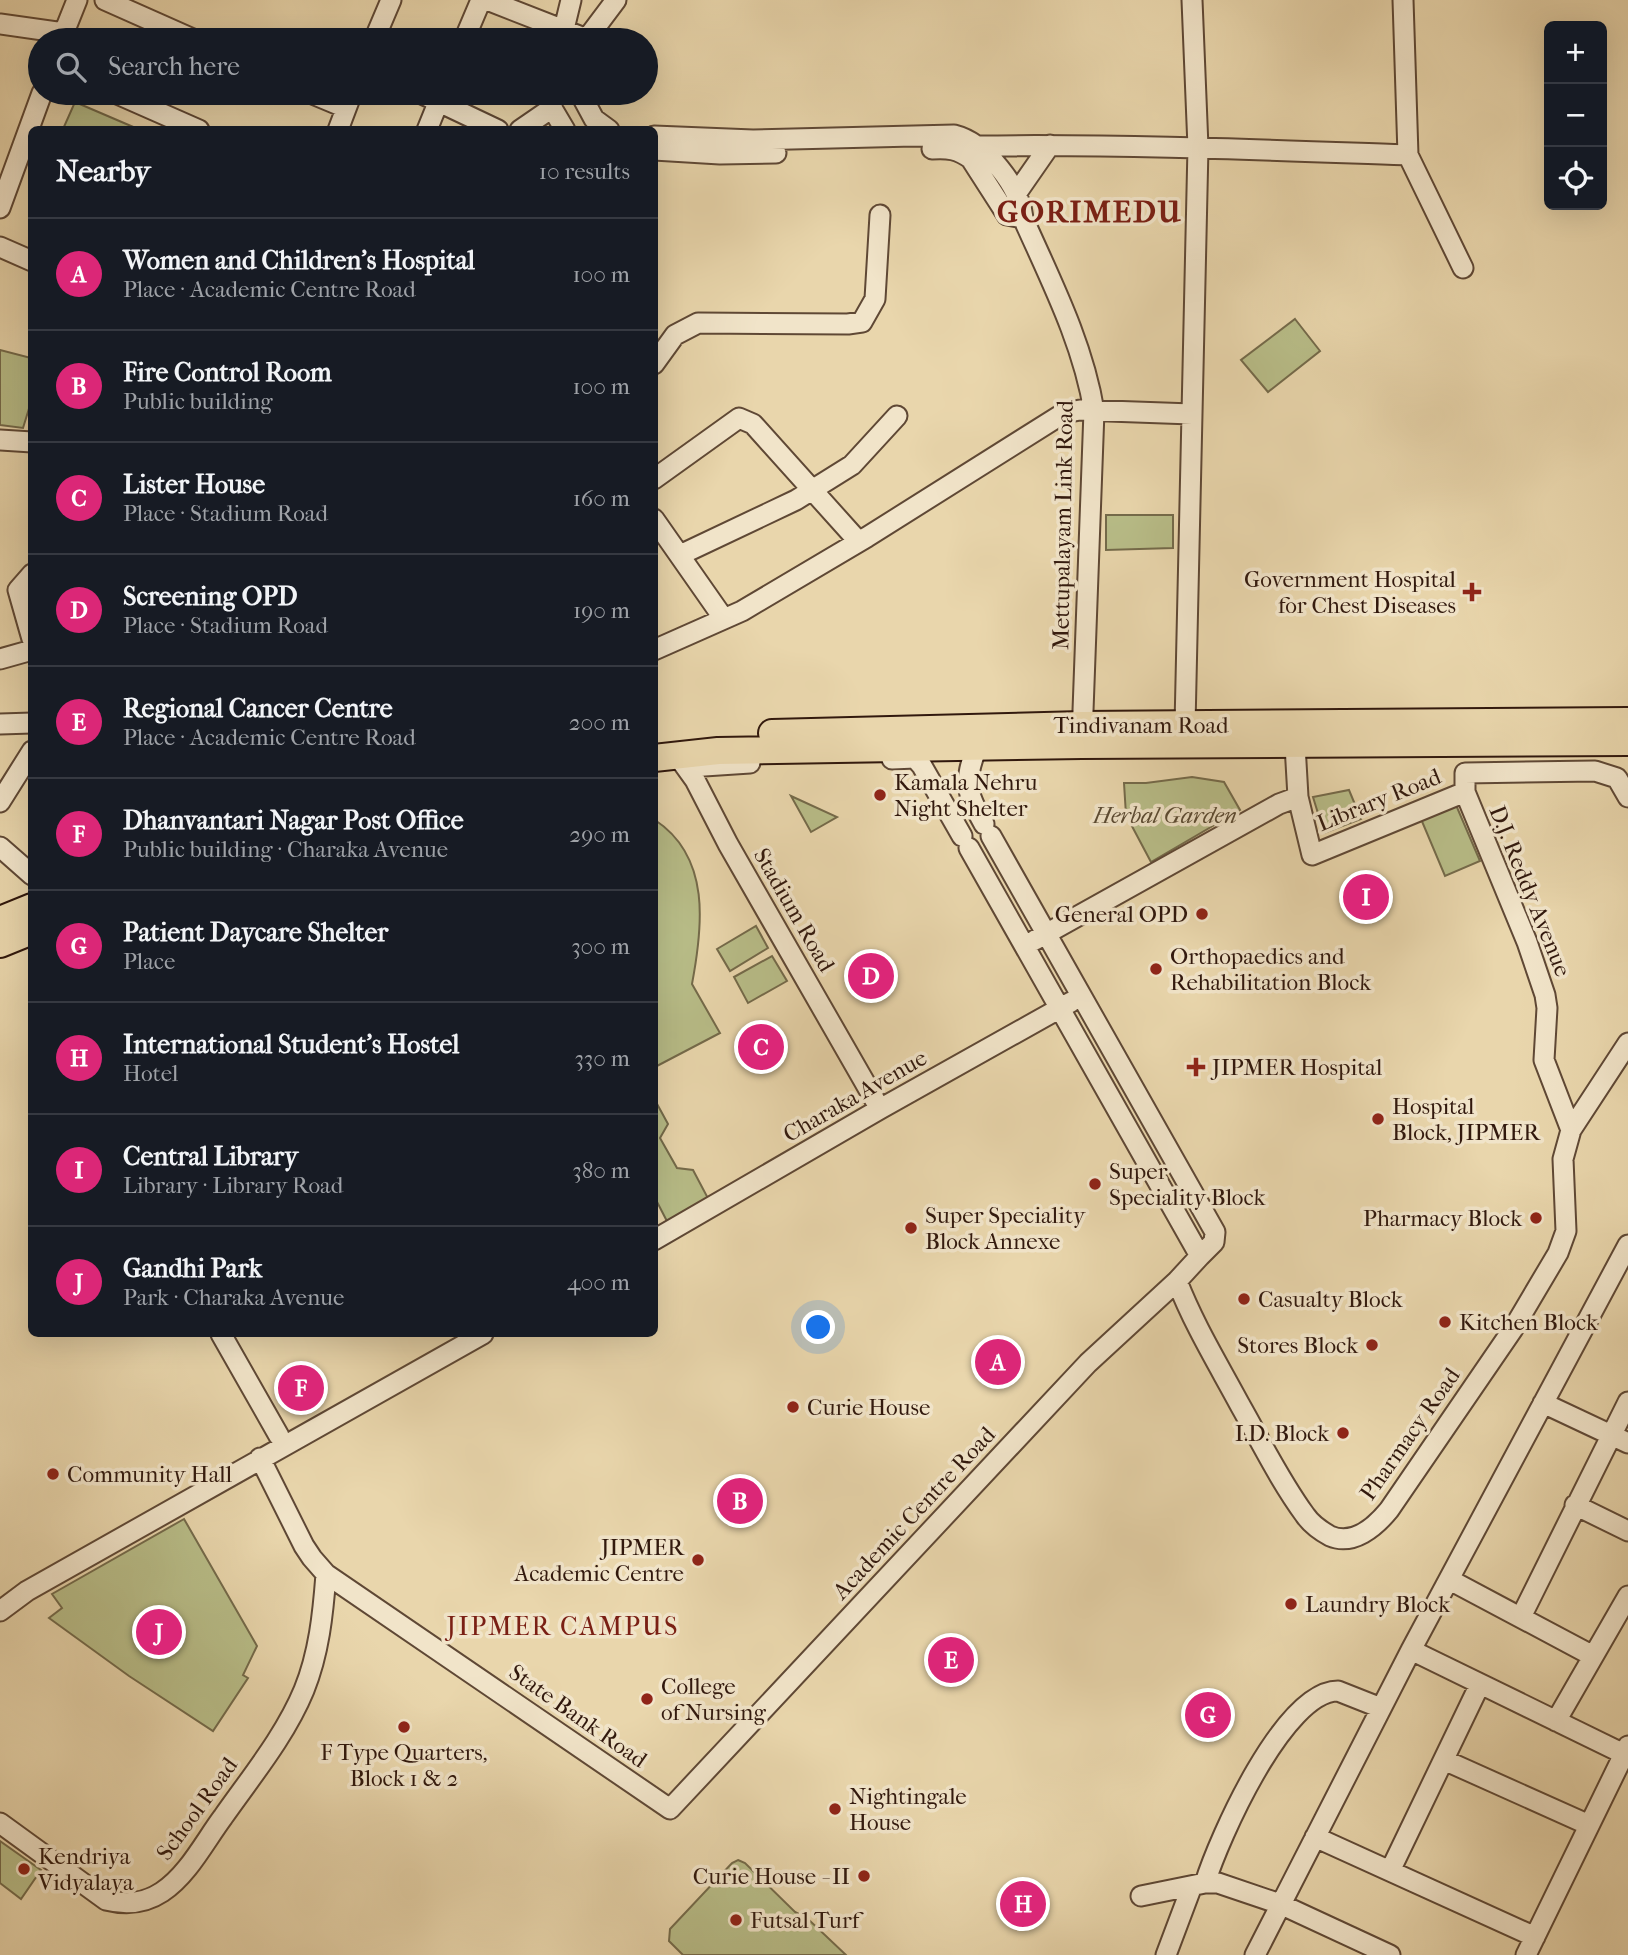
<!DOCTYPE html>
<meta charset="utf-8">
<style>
:root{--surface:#171b24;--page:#242831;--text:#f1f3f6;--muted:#9ea1a6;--line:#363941;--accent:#db2777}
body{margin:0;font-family:"IM FELL French Canon",serif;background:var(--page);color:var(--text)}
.controls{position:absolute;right:21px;top:21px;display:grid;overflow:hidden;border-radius:10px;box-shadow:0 7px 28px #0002}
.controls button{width:63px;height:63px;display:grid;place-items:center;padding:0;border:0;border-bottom:2px solid var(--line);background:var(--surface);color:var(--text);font:35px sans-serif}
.you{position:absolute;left:819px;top:1328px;width:24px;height:24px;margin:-18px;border:5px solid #fff;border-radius:50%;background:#1a73e8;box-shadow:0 0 0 10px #1a73e833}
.badge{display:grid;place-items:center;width:46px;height:46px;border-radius:50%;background:var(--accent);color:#fff;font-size:23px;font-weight:700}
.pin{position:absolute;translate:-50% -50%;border:4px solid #fff;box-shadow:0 2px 7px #0006}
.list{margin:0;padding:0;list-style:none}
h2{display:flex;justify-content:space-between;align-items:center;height:91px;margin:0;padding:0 28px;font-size:30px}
h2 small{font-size:23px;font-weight:400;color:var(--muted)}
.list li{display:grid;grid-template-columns:46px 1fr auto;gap:21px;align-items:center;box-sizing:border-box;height:112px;padding:0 28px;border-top:2px solid var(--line)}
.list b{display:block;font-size:26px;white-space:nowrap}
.list p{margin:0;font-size:23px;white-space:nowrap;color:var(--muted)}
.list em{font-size:23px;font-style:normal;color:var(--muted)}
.icon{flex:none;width:38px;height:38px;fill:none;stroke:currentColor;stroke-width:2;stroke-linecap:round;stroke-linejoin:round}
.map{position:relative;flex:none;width:1628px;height:1955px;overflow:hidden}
.search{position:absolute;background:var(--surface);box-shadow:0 7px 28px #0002;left:28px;top:28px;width:630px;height:77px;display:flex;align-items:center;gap:18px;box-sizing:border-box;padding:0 24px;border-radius:38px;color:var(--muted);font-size:26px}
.panel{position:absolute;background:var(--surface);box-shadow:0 7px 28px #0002;left:28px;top:126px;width:630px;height:1211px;border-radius:10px}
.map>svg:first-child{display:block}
.green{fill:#b8bd88;stroke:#746a4a;stroke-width:2}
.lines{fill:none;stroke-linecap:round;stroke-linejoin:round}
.minor-casing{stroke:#5f4835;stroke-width:23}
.highway-casing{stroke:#31180d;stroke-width:30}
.minor{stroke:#f1e4c9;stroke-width:19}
.highway{stroke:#e9d6ac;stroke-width:26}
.poi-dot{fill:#8f2418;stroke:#f1e4c9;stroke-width:2.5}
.labels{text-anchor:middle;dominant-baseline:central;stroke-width:7;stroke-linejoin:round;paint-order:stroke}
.street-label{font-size:23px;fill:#31180d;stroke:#f1e4c9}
.poi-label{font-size:23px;fill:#31180d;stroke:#f1e4c9;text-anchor:start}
.park-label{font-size:23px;font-style:italic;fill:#5a4a32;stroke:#f1e4c9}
.quarter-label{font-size:26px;letter-spacing:2px;fill:#7a1f14;stroke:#f1e4c9}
.district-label{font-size:30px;font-weight:bold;letter-spacing:2px;fill:#7a1f14;stroke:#f1e4c9}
</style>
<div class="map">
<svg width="1628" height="1955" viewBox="0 0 1628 1955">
<rect width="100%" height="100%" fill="#e9d6ac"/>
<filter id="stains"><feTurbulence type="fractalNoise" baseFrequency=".00286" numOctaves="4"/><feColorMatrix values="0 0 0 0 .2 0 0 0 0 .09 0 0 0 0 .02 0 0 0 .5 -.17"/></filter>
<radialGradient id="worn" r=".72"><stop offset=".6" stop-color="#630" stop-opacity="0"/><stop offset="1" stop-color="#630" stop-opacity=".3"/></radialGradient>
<!-- green -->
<path class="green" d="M75 102 138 129H63Z
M1295 319 1320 351 1268 392 1241 360Z
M0 350 31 358V402L23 428 0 425Z
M1106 515H1173V548L1106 550Z
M1192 777 1224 782 1240 810 1151 862 1126 815 1124 783H1146Z
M1349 790 1361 819 1324 833 1313 797Z
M791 796 837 817 811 832Z
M1456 805 1480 861 1445 876 1421 819Z
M655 820C711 857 703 926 692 984L720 1033 655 1067Z
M756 926 768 948 730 971 717 949Z
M772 956 787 981 748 1003 734 977Z
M656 1102 668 1124 660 1138 677 1168 693 1170 711 1204 670 1227 655 1198Z
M184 1519 257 1646 243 1675 248 1678 213 1731 129 1676 49 1618 62 1608 52 1594Z
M0 1841 41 1870 21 1899 0 1883Z
M738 1860 745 1863 795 1912 807 1918 846 1955H683L669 1941 670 1929 732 1863Z"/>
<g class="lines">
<defs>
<path id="minor" d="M105 0 195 40
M487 0 587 39
M1403 0 1408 155 1463 268
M0 24 64 33
M564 29 571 0
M61 40 77 0
M374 40 391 0
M464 40 481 0
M586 40 616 0
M115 93 199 130
M310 93 346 108
M420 93 498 130
M553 93 552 108 565 130
M580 93 594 119 609 130
M338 130 352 93
M427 130 442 93
M520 130 552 108
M654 136 753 140 954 135C986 143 1020 187 1023 218 1051 281 1083 343 1094 411L1082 738
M978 146C1122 144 1265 150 1408 155
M932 149C948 148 958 149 971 159L1007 215 1023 218
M654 150 720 154 776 153
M1016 194 1050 145
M0 208 42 93
M0 247 32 261
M654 364 675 335 698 323 848 324 862 322 875 299 880 215
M0 440 32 442
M654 479 739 418 753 424 859 542
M654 519 724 619
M680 555 796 500 852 465 897 416
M32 574 18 590 32 639
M654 650 742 611 867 537 1064 413 1080 410 1192 414
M0 659 32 650
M0 724 32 723
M1185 725 1198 147 1192 0
M1295 745 1298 797 1312 855 1465 792
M977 747C963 783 966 792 984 824
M677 755 695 780 728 844 880 1109
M892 759 915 758 922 766 962 836
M689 767 750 763
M0 802 32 751
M0 847 32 875
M969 848 1200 1256 1214 1242 1215 1232 991 836
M1035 940 1279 804 1298 797
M1571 1130 1544 1060 1547 1008 1545 995 1527 942 1465 792V773L1595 771 1617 778 1628 797
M654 1240 880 1109 1071 1002
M1177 1281C1194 1325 1218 1364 1240 1405 1261 1442 1280 1481 1305 1515 1311 1524 1321 1531 1330 1536 1353 1546 1375 1527 1389 1510L1513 1329 1558 1253 1566 1231 1563 1159 1571 1130 1628 1043
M221 1334 279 1436
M1543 1403 1628 1443
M260 1458 304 1546 312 1558 326 1574 670 1809 1088 1363 1177 1281 1200 1256
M1575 1505 1628 1531
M1450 1580 1593 1656
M0 1611 27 1591 483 1334
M1521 1617 1628 1402
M1411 1650 1624 1754
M1556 1721 1628 1596
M1444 1760 1589 1825
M0 1823 106 1900C126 1905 144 1904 162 1892 188 1875 205 1841 223 1817 251 1777 285 1736 304 1690 319 1653 323 1614 326 1574
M1315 1837 1535 1937
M1390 1871 1480 1684
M1205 1883C1219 1838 1284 1691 1338 1691L1381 1708
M1141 1896 1205 1883H1218L1280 1904 1390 1955
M1166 1955 1192 1886
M1255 1955 1411 1650 1628 1245
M1526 1955 1628 1746"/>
<path id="highway" d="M772 733 1082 725 1628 721
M654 758 718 751 1082 745 1628 742
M0 920 32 907
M0 944 32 931"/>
</defs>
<!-- minor casing -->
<use href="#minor" class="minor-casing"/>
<!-- highway casing -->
<use href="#highway" class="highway-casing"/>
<!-- minor -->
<use href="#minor" class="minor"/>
<!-- highway -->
<use href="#highway" class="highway"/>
</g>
<!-- markers -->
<g class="poi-dot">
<path d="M1468.5 581.5h7v7h7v7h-7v7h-7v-7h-7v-7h7z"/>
<circle cx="880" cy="795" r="7"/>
<circle cx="1202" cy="914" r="7"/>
<circle cx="1156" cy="969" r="7"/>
<path d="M1192.5 1056.5h7v7h7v7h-7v7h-7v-7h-7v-7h7z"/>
<circle cx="1378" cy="1119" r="7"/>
<circle cx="1095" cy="1184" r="7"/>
<circle cx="1536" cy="1218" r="7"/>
<circle cx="911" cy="1228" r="7"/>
<circle cx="1244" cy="1299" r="7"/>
<circle cx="1445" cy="1322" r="7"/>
<circle cx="1372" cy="1345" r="7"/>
<circle cx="793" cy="1407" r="7"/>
<circle cx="1343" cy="1433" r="7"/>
<circle cx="53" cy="1474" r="7"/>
<circle cx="698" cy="1560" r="7"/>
<circle cx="1291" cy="1604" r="7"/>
<circle cx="647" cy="1699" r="7"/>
<circle cx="404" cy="1727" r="7"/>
<circle cx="835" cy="1809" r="7"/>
<circle cx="24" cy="1869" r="7"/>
<circle cx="864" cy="1876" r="7"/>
<circle cx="736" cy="1920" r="7"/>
</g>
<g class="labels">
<!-- street labels -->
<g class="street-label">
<text transform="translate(1063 525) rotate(-89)">Mettupalayam Link Road</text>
<text x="1141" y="725">Tindivanam Road</text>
<text transform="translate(1379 800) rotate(-22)">Library Road</text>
<text transform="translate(1530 891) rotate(68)">D.J. Reddy Avenue</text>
<text transform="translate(794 910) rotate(60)">Stadium Road</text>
<text transform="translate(855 1096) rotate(-30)">Charaka Avenue</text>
<text transform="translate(1410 1434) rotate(-55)">Pharmacy Road</text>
<text transform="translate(914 1513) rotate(-47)">Academic Centre Road</text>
<text transform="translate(578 1716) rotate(35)">State Bank Road</text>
<text transform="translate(197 1809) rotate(-54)">School Road</text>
</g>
<!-- poi labels -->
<g class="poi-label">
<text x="1456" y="579" text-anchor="end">Government Hospital<tspan x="1456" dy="26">for Chest Diseases</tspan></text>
<text x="894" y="782">Kamala Nehru<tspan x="894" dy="26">Night Shelter</tspan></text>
<text x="1188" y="914" text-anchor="end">General OPD</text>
<text x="1170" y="956">Orthopaedics and<tspan x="1170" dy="26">Rehabilitation Block</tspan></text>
<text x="1212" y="1067">JIPMER Hospital</text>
<text x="1392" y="1106">Hospital<tspan x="1392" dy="26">Block, JIPMER</tspan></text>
<text x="1109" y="1171">Super<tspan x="1109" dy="26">Speciality Block</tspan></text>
<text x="925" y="1215">Super Speciality<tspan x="925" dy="26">Block Annexe</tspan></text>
<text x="1522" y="1218" text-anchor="end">Pharmacy Block</text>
<text x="1258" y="1299">Casualty Block</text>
<text x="1459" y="1322">Kitchen Block</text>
<text x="1358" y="1345" text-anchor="end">Stores Block</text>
<text x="807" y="1407">Curie House</text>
<text x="1329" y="1433" text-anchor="end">I.D. Block</text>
<text x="67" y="1474">Community Hall</text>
<text x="684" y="1547" text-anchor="end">JIPMER<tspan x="684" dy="26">Academic Centre</tspan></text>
<text x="1305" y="1604">Laundry Block</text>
<text x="661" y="1686">College<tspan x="661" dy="26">of Nursing</tspan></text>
<text x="404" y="1752" text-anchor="middle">F Type Quarters,<tspan x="404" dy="26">Block 1 &amp; 2</tspan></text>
<text x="849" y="1796">Nightingale<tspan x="849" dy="26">House</tspan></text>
<text x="38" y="1856">Kendriya<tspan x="38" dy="26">Vidyalaya</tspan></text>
<text x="850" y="1876" text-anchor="end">Curie House - II</text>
<text x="750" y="1920">Futsal Turf</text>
</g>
<!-- park labels -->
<g class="park-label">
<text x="1165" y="815">Herbal Garden</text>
</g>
<!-- quarter labels -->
<g class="quarter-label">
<text x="563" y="1626">JIPMER CAMPUS</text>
</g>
<!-- district labels -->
<g class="district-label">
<text x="1090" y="212">GORIMEDU</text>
</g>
</g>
<rect width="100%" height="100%" filter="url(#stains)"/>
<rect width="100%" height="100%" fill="url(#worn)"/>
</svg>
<div class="controls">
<button>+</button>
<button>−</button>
<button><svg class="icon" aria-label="locate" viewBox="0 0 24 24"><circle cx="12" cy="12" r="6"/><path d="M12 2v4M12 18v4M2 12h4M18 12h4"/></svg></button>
</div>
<div class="you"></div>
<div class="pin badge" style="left:998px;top:1362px">A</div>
<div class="pin badge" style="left:740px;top:1501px">B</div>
<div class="pin badge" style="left:761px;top:1047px">C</div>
<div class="pin badge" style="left:871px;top:976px">D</div>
<div class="pin badge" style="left:951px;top:1660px">E</div>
<div class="pin badge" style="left:301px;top:1388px">F</div>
<div class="pin badge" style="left:1208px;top:1715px">G</div>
<div class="pin badge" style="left:1023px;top:1904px">H</div>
<div class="pin badge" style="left:1366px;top:897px">I</div>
<div class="pin badge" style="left:159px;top:1632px">J</div>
<div class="search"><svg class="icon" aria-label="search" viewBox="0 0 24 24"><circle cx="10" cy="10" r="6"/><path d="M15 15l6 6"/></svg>Search here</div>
<section class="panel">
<h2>Nearby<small>10 results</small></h2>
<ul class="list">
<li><span class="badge">A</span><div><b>Women and Children's Hospital</b><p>Place · Academic Centre Road</p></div><em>100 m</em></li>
<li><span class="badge">B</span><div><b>Fire Control Room</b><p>Public building</p></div><em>100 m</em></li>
<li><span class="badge">C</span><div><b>Lister House</b><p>Place · Stadium Road</p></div><em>160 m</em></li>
<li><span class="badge">D</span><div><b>Screening OPD</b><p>Place · Stadium Road</p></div><em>190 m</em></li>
<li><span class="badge">E</span><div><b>Regional Cancer Centre</b><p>Place · Academic Centre Road</p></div><em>200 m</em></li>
<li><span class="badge">F</span><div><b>Dhanvantari Nagar Post Office</b><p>Public building · Charaka Avenue</p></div><em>290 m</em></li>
<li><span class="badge">G</span><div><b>Patient Daycare Shelter</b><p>Place</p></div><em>300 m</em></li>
<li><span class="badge">H</span><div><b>International Student's Hostel</b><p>Hotel</p></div><em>330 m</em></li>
<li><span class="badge">I</span><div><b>Central Library</b><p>Library · Library Road</p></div><em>380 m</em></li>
<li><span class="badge">J</span><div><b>Gandhi Park</b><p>Park · Charaka Avenue</p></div><em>400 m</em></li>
</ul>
</section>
</div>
